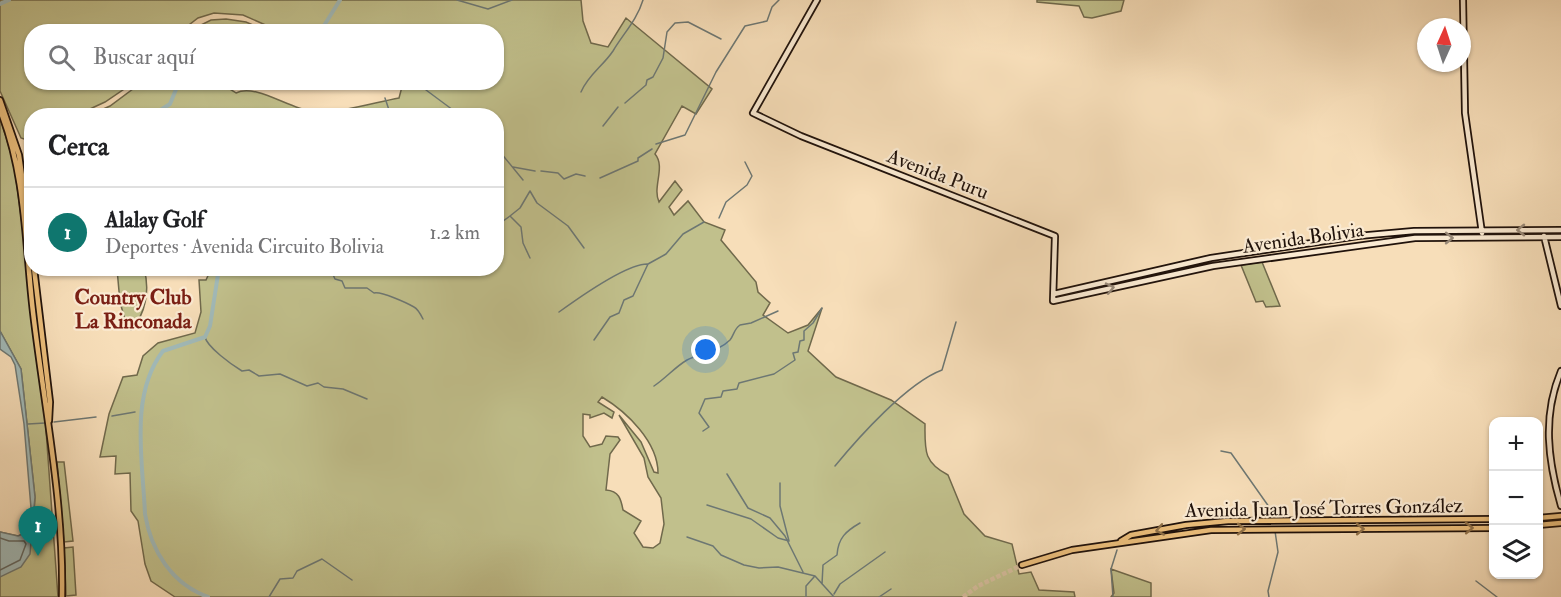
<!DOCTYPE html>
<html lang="es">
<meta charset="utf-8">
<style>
:root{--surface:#fff;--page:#f2f2f2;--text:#202124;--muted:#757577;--line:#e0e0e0;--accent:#0f766e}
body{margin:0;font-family:"IM FELL Double Pica",serif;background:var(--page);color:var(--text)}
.controls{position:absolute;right:18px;bottom:18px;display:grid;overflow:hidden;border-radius:12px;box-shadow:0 2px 4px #0004}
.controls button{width:54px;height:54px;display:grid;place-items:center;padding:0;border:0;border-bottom:2px solid var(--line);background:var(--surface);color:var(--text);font:30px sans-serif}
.compass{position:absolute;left:1417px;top:18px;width:54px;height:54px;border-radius:50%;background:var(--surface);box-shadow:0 2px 4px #0004;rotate:3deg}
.you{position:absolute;left:706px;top:350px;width:21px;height:21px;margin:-15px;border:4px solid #fff;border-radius:50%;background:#1a73e8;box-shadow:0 0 0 9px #1a73e833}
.badge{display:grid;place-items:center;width:39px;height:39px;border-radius:50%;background:var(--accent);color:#fff;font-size:20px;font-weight:700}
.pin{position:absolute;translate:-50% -50px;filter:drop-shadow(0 2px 3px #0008)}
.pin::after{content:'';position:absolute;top:32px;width:21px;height:18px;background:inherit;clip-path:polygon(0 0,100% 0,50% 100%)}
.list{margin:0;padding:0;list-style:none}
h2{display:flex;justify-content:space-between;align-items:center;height:78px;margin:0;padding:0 24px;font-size:26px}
h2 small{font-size:20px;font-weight:400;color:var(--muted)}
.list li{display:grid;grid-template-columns:39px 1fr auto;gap:18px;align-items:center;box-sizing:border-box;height:90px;padding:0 24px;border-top:2px solid var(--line)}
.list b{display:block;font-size:22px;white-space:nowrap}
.list p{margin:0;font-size:20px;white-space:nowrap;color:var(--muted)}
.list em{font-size:20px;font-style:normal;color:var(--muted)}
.icon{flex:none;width:33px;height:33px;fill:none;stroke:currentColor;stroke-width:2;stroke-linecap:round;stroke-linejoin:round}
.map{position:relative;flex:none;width:1561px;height:597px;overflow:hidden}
.search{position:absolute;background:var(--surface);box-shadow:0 2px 4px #0004;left:24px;top:24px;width:480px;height:66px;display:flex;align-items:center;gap:15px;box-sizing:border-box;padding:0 21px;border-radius:24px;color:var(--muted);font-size:22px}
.panel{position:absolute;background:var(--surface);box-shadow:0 2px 4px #0004;left:24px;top:108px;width:480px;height:168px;border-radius:24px}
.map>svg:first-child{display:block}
.green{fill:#c1c08c;stroke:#70694c;stroke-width:1.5;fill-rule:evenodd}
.water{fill:#a1bab9;stroke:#6d7773;stroke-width:1.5}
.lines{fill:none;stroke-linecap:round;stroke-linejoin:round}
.shore{stroke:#606662;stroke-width:1.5}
.stream{stroke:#6d7773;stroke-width:1.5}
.canal{stroke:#a1bab9;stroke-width:4}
.primary-tunnel{stroke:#d7bf9f;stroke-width:4.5;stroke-dasharray:4.5 2;stroke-linecap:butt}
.secondary-casing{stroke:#20120b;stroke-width:8}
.primary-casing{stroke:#20120b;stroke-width:8}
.secondary{stroke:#faead2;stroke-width:4.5}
.primary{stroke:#ecbf7c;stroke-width:4.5}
.oneway{stroke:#988978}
.oneway2{stroke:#907149}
.labels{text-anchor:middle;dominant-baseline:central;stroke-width:4.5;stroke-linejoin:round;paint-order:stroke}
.street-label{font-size:20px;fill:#20120b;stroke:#faead2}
.neighbourhood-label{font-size:21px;font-weight:bold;fill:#7a1f14;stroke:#faead2}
</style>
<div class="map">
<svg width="1561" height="597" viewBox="0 0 1561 597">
<rect width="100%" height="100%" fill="#f7deb9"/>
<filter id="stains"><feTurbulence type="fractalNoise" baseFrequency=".00333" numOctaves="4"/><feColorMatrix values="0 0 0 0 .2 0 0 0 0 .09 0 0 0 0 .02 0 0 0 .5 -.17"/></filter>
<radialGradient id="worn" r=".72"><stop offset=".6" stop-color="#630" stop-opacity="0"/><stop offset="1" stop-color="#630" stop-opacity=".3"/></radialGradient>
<!-- green -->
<path class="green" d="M0 0H581L583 21 591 43 608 47 626 18 712 89 696 114 682 106 655 154C666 167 652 187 659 202L675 181 682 190 669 207 674 215 688 201 704 222 725 230 721 240 756 282 758 292 770 303 763 315 788 333 808 325 822 308 808 351 836 377 891 400 925 424C925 450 923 462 948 475L964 514 985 536 1012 544 1019 574 1031 572 1039 590 1074 592 1075 597H175L151 581 145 564 138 521 131 511 130 473 115 474 116 456 100 457 109 414 123 377 137 375 143 356 158 343 195 333 201 312 199 280H206L211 269 496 268V116H102L101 110 110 106 141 83H229L228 88 236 93C255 83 290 109 311 111 339 114 372 103 399 98L403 83 496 82V32L279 31 243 15 214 13 198 18 181 31 32 32V82L133 83 105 102 77 115 32 116 31 138 27 140 21 138 0 91ZM602 397C627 412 658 442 658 473L654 472 641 442 619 415 644 458 648 477 661 498 664 524 660 543 653 548 643 547 634 533 641 521 623 510C621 499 619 491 606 490L610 454 620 440 618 437 606 436 602 444 590 447 583 436V414L590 415V418L604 413 612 418 614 412 598 402Z
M1037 0H1124L1121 11 1092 18 1084 17 1079 6 1037 2Z
M226 19 246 22 267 31H189L211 20Z
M0 117 14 164 28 269 31 311 45 416 58 597H0V532L18 536 28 532 33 527 35 497 21 369 0 331Z
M1262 262 1280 306 1266 307 1263 301 1256 302 1241 265Z
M117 269H144C150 289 146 314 131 330L127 327 120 302Z
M57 462H64L73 541 64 542Z
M73 547 76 595 66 596 64 548Z
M1111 569 1151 583V597H1111L1114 593Z"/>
<!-- water -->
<path class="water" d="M0 331 21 369 35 497 30 554 21 567 0 577V532L18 536 28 532 32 520 24 424 15 365 11 357 0 349Z"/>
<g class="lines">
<!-- shore -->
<path class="shore" d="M0 538 9 541H24L26 544 20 560 0 570"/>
<!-- stream -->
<path class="stream" d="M457 0 488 9 512 0
M412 82 417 86
M426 90 461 116
M581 92C588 75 603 66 613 51 623 34 637 20 643 0
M385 98 391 116
M625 103 646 85 647 80 653 77 663 58 667 32 675 23 688 22 721 39
M603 126 618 107
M656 144 685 135 716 72 745 26 767 21 772 7 779 0
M496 147 523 180
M513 167 535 171
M541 171 558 173 564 179 576 174 585 176
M600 178 638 161V158L652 149
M719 218 726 202 747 185 752 176 745 162
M496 226 510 216
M530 258 523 243 521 227 510 216 520 208 530 191 537 203 568 226 584 248
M330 268 335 279 342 281 345 288H367L374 293C381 291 407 303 414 307 418 309 421 315 423 319
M559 312C577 299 628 263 648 264
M205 337C207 347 232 365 242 371L249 370 259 376 280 374 307 386 318 383 324 387 343 389 367 399
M594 340 610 317 619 313 624 300 633 296 648 264 666 254 683 234 704 222
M654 386C666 378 675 367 687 360 701 353 718 352 730 340 734 335 734 329 740 325L751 323 778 311
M112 416 135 412
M54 422 96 417
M28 424 45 423
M703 431 709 427 699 413 705 399 721 397 723 391 737 389 739 383 774 374 795 360 793 353 798 352 800 341 804 340V331L813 323 822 308
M1221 451 1231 453 1274 514
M835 466C858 438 907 383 942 370L956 322
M727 474 748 508 770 518 785 536 803 572
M707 505 751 519 778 538 789 541 780 506V483
M687 537 713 546 721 555 744 565 759 568 778 567 815 576 834 597
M1476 581 1497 597
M822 584 823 565 837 555C838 538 846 531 860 523
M834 594 840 584 885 552
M269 597 280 579 293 578 297 571 322 559 352 580
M806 597V586L814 577
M879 597 891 589
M1113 597 1111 569 1117 550
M1269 597 1268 591 1278 552 1275 531"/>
<!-- canal -->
<path class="canal" d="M0 4 9 0
M224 32H247
M320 32 340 0
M151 116 170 104 179 82
M208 597C172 584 151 551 145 514 143 462 129 395 163 351L205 337 210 326 219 268"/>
<!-- primary-tunnel -->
<path class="primary-tunnel" d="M963 597 978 586 1022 565"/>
<defs>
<path id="secondary" d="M817 0 753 113 801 136 1055 236 1053 301 1213 266 1415 238 1561 237
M1463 0 1465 113 1482 233
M1544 236 1561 306
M1054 294 1211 258 1358 236 1414 231 1561 230
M1561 371C1542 416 1548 461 1561 506"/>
<path id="primary" d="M0 100 19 155 32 246
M0 110C26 175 25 244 33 312 44 406 64 501 62 597
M34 268 50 402 49 421
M1538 518 1561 516
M1538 525 1561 523
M1121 541 1131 535 1186 525 1228 521 1494 519
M1022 565 1072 550 1211 530 1494 528"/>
</defs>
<!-- secondary casing -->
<use href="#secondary" class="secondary-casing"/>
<!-- primary casing -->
<use href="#primary" class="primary-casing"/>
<!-- secondary -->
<use href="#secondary" class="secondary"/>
<!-- primary -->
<use href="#primary" class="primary"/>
</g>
<!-- one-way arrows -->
<defs><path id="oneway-chevron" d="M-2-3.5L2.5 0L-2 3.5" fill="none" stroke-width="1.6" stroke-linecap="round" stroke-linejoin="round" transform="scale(1.5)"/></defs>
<g class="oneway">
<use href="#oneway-chevron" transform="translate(1521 230) rotate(180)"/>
<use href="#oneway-chevron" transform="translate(1449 238)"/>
<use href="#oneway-chevron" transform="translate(1110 288) rotate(-12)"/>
</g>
<g class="oneway2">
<use href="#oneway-chevron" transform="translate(1469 528) rotate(-1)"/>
<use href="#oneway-chevron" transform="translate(1241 529)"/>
<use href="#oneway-chevron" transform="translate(1360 529) rotate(-1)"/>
<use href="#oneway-chevron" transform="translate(1160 530) rotate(169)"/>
</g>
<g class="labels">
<!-- street labels -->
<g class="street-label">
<text transform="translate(938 174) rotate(21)">Avenida Puru</text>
<text transform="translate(1303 238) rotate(-8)">Avenida Bolivia</text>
<text transform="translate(1324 508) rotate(-1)">Avenida Juan José Torres González</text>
</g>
<!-- neighbourhood labels -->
<g class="neighbourhood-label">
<text x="133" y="297">Country Club<tspan x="133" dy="24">La Rinconada</tspan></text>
</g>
</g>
<rect width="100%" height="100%" filter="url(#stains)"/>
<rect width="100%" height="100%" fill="url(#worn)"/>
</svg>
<div class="controls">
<button>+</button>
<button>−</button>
<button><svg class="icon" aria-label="layers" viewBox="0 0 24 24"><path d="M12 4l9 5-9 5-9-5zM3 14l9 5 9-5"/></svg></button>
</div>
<svg class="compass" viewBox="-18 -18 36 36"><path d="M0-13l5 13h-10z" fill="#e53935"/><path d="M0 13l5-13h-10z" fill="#757577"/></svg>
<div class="you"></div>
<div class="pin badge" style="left:38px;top:556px">1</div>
<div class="search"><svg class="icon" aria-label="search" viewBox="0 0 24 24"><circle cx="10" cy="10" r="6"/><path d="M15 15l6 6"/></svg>Buscar aquí</div>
<section class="panel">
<h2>Cerca<small></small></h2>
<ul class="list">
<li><span class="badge">1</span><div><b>Alalay Golf</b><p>Deportes · Avenida Circuito Bolivia</p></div><em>1.2 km</em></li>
</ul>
</section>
</div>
